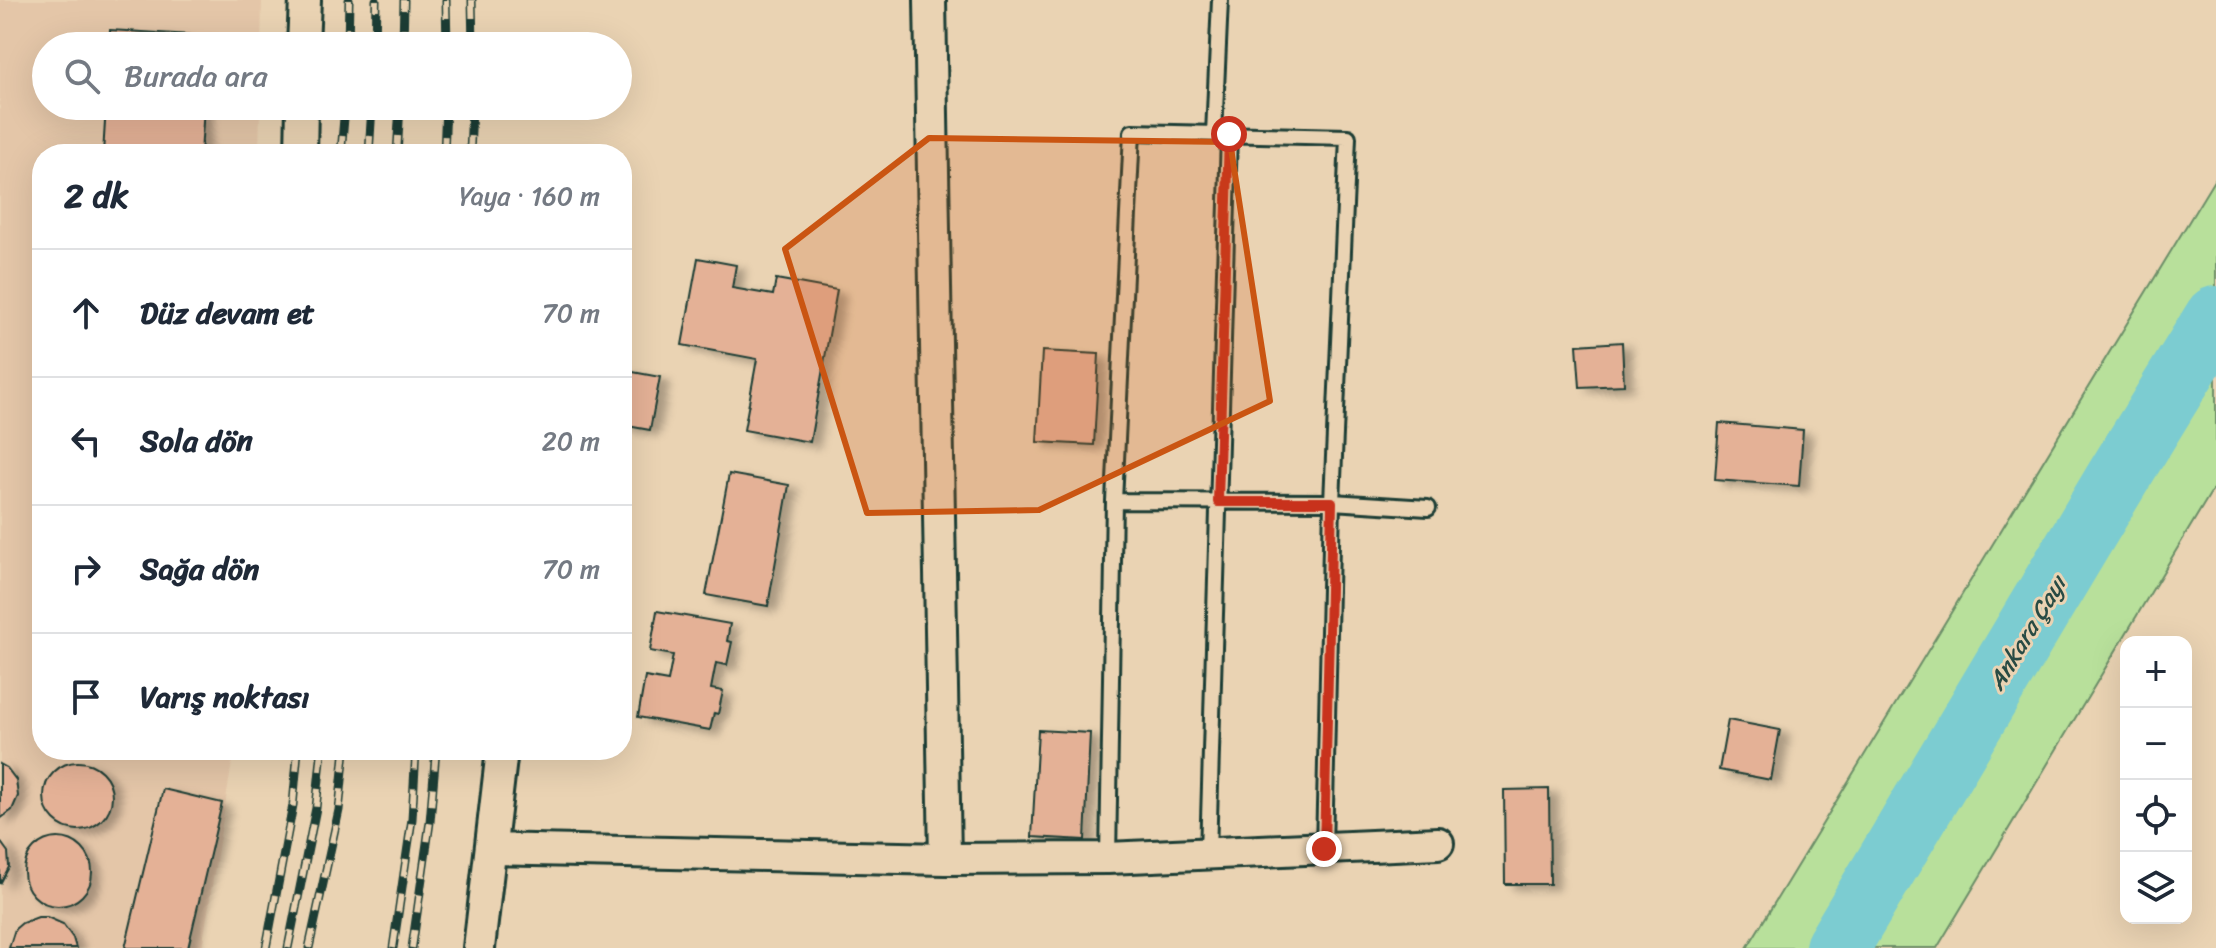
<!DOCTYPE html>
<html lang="tr">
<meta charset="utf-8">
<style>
:root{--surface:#fff;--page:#f2f2f3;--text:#1f2937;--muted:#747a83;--line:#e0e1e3}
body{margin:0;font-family:Sriracha,sans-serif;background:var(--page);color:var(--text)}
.controls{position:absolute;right:24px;bottom:24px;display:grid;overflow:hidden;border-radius:16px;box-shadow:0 8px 32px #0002}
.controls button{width:72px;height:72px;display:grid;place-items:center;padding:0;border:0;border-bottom:2px solid var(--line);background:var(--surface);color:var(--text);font:40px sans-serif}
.stop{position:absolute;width:24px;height:24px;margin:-18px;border:6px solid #c8321e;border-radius:50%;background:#fff}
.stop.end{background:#c8321e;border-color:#fff;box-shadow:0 2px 8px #0008}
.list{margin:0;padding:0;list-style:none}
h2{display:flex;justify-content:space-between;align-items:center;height:104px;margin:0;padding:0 32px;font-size:34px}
h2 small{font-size:26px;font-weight:400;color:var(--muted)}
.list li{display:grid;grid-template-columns:52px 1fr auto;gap:24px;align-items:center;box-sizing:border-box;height:128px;padding:0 32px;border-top:2px solid var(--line)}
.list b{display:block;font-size:30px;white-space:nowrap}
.list em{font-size:26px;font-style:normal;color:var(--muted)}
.icon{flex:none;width:44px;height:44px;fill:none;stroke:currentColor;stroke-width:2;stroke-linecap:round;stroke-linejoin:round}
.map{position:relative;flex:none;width:2216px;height:948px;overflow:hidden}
.search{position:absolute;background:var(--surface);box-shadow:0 8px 32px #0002;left:32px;top:32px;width:600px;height:88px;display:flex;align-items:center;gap:20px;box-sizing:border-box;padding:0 28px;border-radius:44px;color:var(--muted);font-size:30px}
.panel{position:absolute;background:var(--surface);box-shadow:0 8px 32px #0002;left:32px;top:144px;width:600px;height:616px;border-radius:32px}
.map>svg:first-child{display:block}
.built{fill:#e4c6a8}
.green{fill:#b8e09b;stroke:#6c8e68;stroke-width:2}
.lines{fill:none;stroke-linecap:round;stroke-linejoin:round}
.river{stroke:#7bccd1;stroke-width:64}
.building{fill:#e4b196;stroke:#1f3d34;stroke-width:2;filter:url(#shadow)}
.lane-casing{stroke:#1f3d34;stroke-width:20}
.street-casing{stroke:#1f3d34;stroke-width:36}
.lane{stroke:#ead3b3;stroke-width:14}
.street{stroke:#ead3b3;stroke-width:30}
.rail-casing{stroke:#1f3d34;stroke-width:9}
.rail{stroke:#ead3b3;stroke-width:6;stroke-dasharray:18;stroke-linecap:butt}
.route{stroke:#c8321e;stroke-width:10}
.marked{fill:#ca5512;fill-opacity:0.2;stroke:#ca5512;stroke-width:6;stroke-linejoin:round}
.labels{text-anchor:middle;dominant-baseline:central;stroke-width:6;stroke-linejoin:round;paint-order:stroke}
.water-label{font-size:24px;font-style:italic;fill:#284b44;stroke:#ead3b3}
</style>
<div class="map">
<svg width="2216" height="948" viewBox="0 0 2216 948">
<defs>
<filter id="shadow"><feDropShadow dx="9" dy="5" stdDeviation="4" flood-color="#0004"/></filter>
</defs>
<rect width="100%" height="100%" fill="#ead3b3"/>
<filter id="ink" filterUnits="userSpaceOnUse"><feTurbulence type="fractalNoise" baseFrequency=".0125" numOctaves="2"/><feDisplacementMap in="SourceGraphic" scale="16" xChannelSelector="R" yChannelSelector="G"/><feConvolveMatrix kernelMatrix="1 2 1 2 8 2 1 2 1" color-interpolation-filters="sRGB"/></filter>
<g filter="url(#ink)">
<!-- built -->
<path class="built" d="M0 0H262L261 46H46V106H260L259 154H42V750H234L202 948H0Z"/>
<!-- green -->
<path class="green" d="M2216 177V484L1937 948H1747Z"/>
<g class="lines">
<!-- river -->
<path class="river" d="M1837 948 2117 479 2216 318"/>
</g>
<!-- building -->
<path class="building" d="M110 30 207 36V46H109Z
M106 106H204L201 154H103Z
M698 258 736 265 732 288 773 295 776 279 837 290 810 442 744 430 757 359 682 345Z
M1622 342 1624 385 1580 387 1577 345Z
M1042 351 1099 354 1094 445 1037 442Z
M622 370 660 377 650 430 622 425Z
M1719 423 1803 430 1799 486 1715 480Z
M729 474 789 485 768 606 706 595Z
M657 611 730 624 727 641 732 642 727 665 716 663 711 689 723 691 718 714 714 713 710 730 638 717 645 677 668 681 673 655 650 651Z
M1728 720 1780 730 1771 780 1719 770Z
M1038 730 1090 733 1085 840 1032 837Z
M44 796a34 34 0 1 1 68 0a34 34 0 1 1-68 0Z
M0 764 7 768 16 780 18 796 12 810 0 819Z
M163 789 222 803 188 948H125Z
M1549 789 1550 884H1505L1504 790Z
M24 872a34 34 0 1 1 68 0a34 34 0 1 1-68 0Z
M0 841 8 852 9 867 0 884Z
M38 917H47L63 924 73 938 76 948H9L15 929 22 923Z"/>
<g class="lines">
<defs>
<path id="lane" d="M1214 134 1220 0
M1114 501 1332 502 1428 508
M1208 854 1229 134
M1108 858 1114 501 1132 132 1348 137 1332 502 1324 849"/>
<path id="street" d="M930 0 945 859
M303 46 305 0
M301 154 302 106
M491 849 945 859 1108 858 1438 843
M479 948 502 750"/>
</defs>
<!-- lane casing -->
<use href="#lane" class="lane-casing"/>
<!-- street casing -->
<use href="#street" class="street-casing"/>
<!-- lane -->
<use href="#lane" class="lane"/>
<!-- street -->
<use href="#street" class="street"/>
<defs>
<path id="rail" d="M446 0 447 46
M472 0 473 46
M348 46 349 0
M375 46 376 0
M403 46 404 0
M341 154 345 106
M369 154 372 106
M397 154 400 106
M444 154 446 106
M470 154 472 106
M266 948 293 805 298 750
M288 948 316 808 322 750
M309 948 339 810 345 750
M393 948 412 819 416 750
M412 948 430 822 436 750"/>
</defs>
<!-- rail casing -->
<use href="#rail" class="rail-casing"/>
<!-- rail -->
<use href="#rail" class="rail"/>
</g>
</g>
<g class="lines" filter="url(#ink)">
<!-- route -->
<path class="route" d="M1229 134 1218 502H1332L1324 849"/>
</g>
<!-- marked area -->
<path class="marked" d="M929 138 1230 142 1270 401 1039 510 867 513 785 249Z"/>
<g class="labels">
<!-- water labels -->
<g class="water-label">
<text transform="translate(2027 633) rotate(-59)">Ankara Çayı</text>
</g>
</g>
</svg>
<div class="controls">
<button>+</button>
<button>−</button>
<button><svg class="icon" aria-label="locate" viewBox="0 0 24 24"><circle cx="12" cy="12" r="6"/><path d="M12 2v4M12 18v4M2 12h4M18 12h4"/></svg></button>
<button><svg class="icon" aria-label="layers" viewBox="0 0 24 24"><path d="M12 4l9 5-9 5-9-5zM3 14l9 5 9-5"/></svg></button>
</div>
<div class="stop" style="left:1229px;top:134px"></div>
<div class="stop end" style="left:1324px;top:849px"></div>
<div class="search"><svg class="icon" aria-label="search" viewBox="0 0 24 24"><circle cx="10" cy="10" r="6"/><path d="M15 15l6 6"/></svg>Burada ara</div>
<section class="panel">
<h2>2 dk<small>Yaya · 160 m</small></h2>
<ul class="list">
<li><svg class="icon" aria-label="ahead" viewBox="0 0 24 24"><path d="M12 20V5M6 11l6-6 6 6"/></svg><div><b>Düz devam et</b></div><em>70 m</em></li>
<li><svg class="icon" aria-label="left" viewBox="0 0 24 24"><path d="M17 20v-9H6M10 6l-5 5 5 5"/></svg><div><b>Sola dön</b></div><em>20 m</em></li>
<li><svg class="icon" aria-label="right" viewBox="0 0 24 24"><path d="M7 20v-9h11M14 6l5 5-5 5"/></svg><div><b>Sağa dön</b></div><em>70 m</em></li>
<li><svg class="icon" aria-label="arrive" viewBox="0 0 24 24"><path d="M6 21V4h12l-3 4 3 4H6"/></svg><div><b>Varış noktası</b></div></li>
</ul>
</section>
</div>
